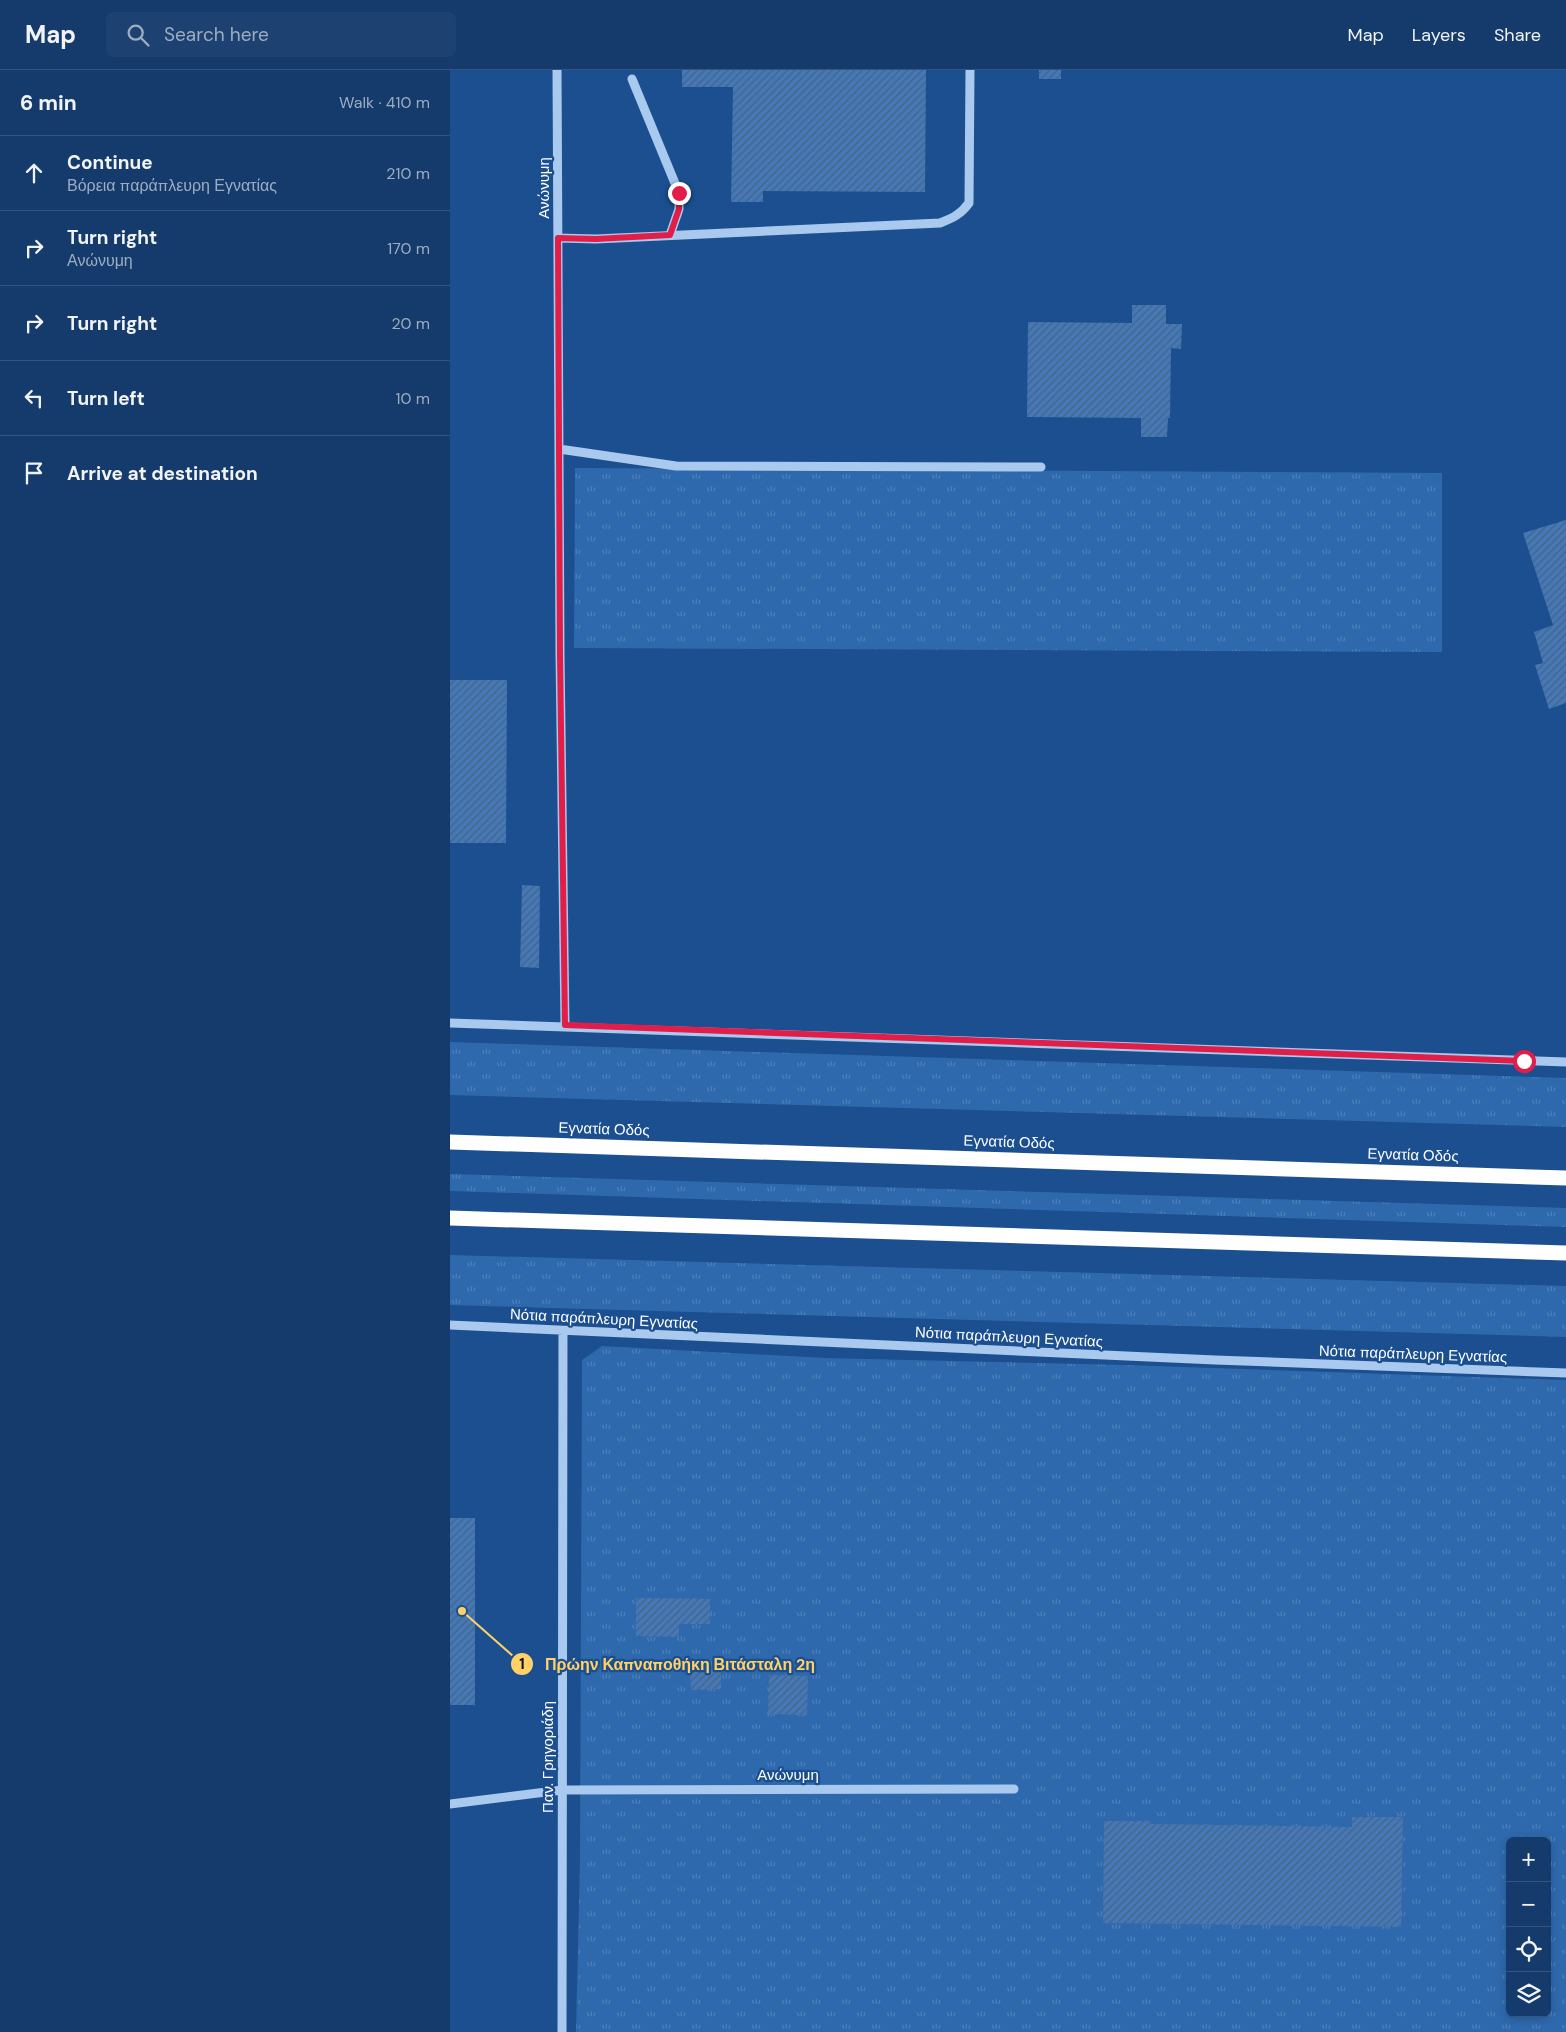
<!DOCTYPE html>
<meta charset="utf-8">
<style>
:root{--surface:#143b6b;--page:#1d4271;--text:#f1f3f6;--muted:#9dadc1;--line:#33557e}
body{margin:0;font-family:"DM Sans",sans-serif;background:var(--page);color:var(--text)}
.controls{position:absolute;right:15px;bottom:15px;display:grid;overflow:hidden;border-radius:8px;box-shadow:0 2px 8px #0003}
.controls button{width:45px;height:45px;display:grid;place-items:center;padding:0;border:0;border-bottom:1px solid var(--line);background:var(--surface);color:var(--text);font:25px sans-serif}
.stop{position:absolute;width:15px;height:15px;margin:-11px;border:4px solid #e11d48;border-radius:50%;background:#fff}
.stop.end{background:#e11d48;border-color:#fff;box-shadow:0 1px 5px #0008}
.list{margin:0;padding:0;list-style:none}
h2{display:flex;justify-content:space-between;align-items:center;height:65px;margin:0;padding:0 20px;font-size:21px}
h2 small{font-size:16px;font-weight:400;color:var(--muted)}
.list li{display:grid;grid-template-columns:32px 1fr auto;gap:15px;align-items:center;box-sizing:border-box;height:75px;padding:0 20px;border-top:1px solid var(--line)}
.list b{display:block;font-size:19px;white-space:nowrap}
.list p{margin:0;font-size:16px;white-space:nowrap;color:var(--muted)}
.list em{font-size:16px;font-style:normal;color:var(--muted)}
.icon{flex:none;width:28px;height:28px;fill:none;stroke:currentColor;stroke-width:2;stroke-linecap:round;stroke-linejoin:round}
.map{position:relative;flex:none;width:1116px;height:1962px;overflow:hidden}
header{display:flex;align-items:center;gap:30px;box-sizing:border-box;height:70px;padding:0 25px;background:var(--surface);border-bottom:1px solid var(--line)}
header strong{font-size:24px}
nav{display:flex;gap:28px;margin-inline-start:auto;font-size:18px}
.search{width:350px;height:45px;background:var(--page);display:flex;align-items:center;gap:12px;box-sizing:border-box;padding:0 18px;border-radius:8px;color:var(--muted);font-size:19px}
main{display:flex}
aside{flex:1;background:var(--surface)}
.map>svg:first-child{display:block}
.grass{fill:url(#grass-tufts);fill-rule:evenodd}
.building{fill:url(#building-hatch)}
.lines{fill:none;stroke-linecap:round;stroke-linejoin:round}
.minor{stroke:#a9c9ee;stroke-width:9}
.highway{stroke:#fff;stroke-width:15}
.route{stroke:#e11d48;stroke-width:6}
.labels{text-anchor:middle;dominant-baseline:central;stroke-width:4.5;stroke-linejoin:round;paint-order:stroke}
.street-label{font-size:15px;fill:#fff;stroke:#1b4f8f}
.leader{fill:none;stroke:#ffd166;stroke-width:2}
.callout-dot{fill:#ffd166;stroke:#1b4f8f;stroke-width:2}
.mark-label{font-size:15px;text-anchor:middle;font-weight:bold;fill:#111}
.callout-label{font-size:16px;text-anchor:middle;font-weight:bold;fill:#ffd166;stroke:#1b4f8f;stroke-width:4.5;stroke-linejoin:round;paint-order:stroke}
</style>
<header>
<strong>Map</strong>
<div class="search"><svg class="icon" aria-label="search" viewBox="0 0 24 24"><circle cx="10" cy="10" r="6"/><path d="M15 15l6 6"/></svg>Search here</div>
<nav><a>Map</a><a>Layers</a><a>Share</a></nav>
</header>
<main>
<aside>
<h2>6 min<small>Walk · 410 m</small></h2>
<ul class="list">
<li><svg class="icon" aria-label="ahead" viewBox="0 0 24 24"><path d="M12 20V5M6 11l6-6 6 6"/></svg><div><b>Continue</b><p>Βόρεια παράπλευρη Εγνατίας</p></div><em>210 m</em></li>
<li><svg class="icon" aria-label="right" viewBox="0 0 24 24"><path d="M7 20v-9h11M14 6l5 5-5 5"/></svg><div><b>Turn right</b><p>Ανώνυμη</p></div><em>170 m</em></li>
<li><svg class="icon" aria-label="right" viewBox="0 0 24 24"><path d="M7 20v-9h11M14 6l5 5-5 5"/></svg><div><b>Turn right</b></div><em>20 m</em></li>
<li><svg class="icon" aria-label="left" viewBox="0 0 24 24"><path d="M17 20v-9H6M10 6l-5 5 5 5"/></svg><div><b>Turn left</b></div><em>10 m</em></li>
<li><svg class="icon" aria-label="arrive" viewBox="0 0 24 24"><path d="M6 21V4h12l-3 4 3 4H6"/></svg><div><b>Arrive at destination</b></div></li>
</ul>
</aside>
<div class="map">
<svg width="1116" height="1962" viewBox="0 0 1116 1962">
<defs>
<pattern id="grass-tufts" width="24" height="20" patternUnits="userSpaceOnUse" patternTransform="scale(1.25)"><rect width="24" height="20" fill="#2e69ad"/><path d="M3 7l-1-3M5 7V3M7 7l1-3M15 17l-1-3M17 17v-4M19 17l1-3" fill="none" stroke="#4d80b9"/></pattern>
<pattern id="building-hatch" width="6" height="6" patternUnits="userSpaceOnUse" patternTransform="scale(1.25)"><rect width="6" height="6" fill="#4478b7"/><path d="M-1 1l2-2M0 6l6-6M5 7l2-2" fill="none" stroke="#486282"/></pattern>
</defs>
<rect width="100%" height="100%" fill="#1b4f8f"/>
<!-- grass -->
<path class="grass" d="M125 398 992 403V582L124 578Z
M0 972 1116 1008V1057L0 1025Z
M0 1104 1116 1138V1157L0 1121Z
M0 1185 1116 1216V1267L0 1235Z
M152 1276 375 1288 675 1295 1116 1310V1962H126L130 1792 132 1290ZM1060 1771H1097V1943H1060Z"/>
<!-- building -->
<path class="building" d="M232 0H476L475 122 313 121V132H281L283 17H232Z
M589 0H611V9H589Z
M682 235H716V254H732L731 279 721 278 720 348H718L717 367H691V348L577 347 578 252 682 253Z
M1116 450V633L1099 639 1085 595 1093 593 1084 562 1103 555 1073 463Z
M0 610H57L56 773H0Z
M72 815 90 816 89 898 70 897Z
M0 1448H25V1635H0Z
M186 1528 260 1529V1554H229V1567L186 1566Z
M271 1598V1619L241 1620 240 1599Z
M319 1605 358 1606 357 1645 318 1644Z
M902 1747H953L951 1857 653 1853 654 1751H701V1754L902 1757Z"/>
<g class="lines">
<!-- minor -->
<path class="minor" d="M107 0 110 584 115 955
M182 9 229 123V139L220 165
M108 168 146 169 490 153C503 148 511 144 519 133L520 0
M109 379 226 396 591 397
M0 953 1116 992
M0 1255 765 1290 1116 1303
M0 1734 112 1720 564 1719
M112 1962 113 1261"/>
<!-- highway -->
<path class="highway" d="M0 1072 1116 1108
M0 1148 1116 1183"/>
</g>
<g class="lines">
<!-- route -->
<path class="route" d="M229 123V139L220 165 146 169 108 168 110 584 115 955 1074 991"/>
</g>
<g class="labels">
<!-- street labels -->
<g class="street-label">
<text transform="translate(94 118) rotate(-90)">Ανώνυμη</text>
<text transform="translate(154 1059) rotate(2)">Εγνατία Οδός</text>
<text transform="translate(559 1072) rotate(2)">Εγνατία Οδός</text>
<text transform="translate(963 1085) rotate(2)">Εγνατία Οδός</text>
<text transform="translate(154 1249) rotate(3)">Νότια παράπλευρη Εγνατίας</text>
<text transform="translate(559 1267) rotate(3)">Νότια παράπλευρη Εγνατίας</text>
<text transform="translate(963 1284) rotate(2)">Νότια παράπλευρη Εγνατίας</text>
<text transform="translate(98 1687) rotate(-90)">Παν. Γρηγοριάδη</text>
<text x="338" y="1705">Ανώνυμη</text>
</g>
</g>
<!-- callouts -->
<path class="leader" d="M12 1541L72 1594"/>
<g class="callout-dot">
<circle cx="12" cy="1541" r="5"/>
<circle cx="72" cy="1594" r="12"/>
</g>
<g class="mark-label">
<text x="72" y="1599">1</text>
</g>
<g class="callout-label">
<text x="230" y="1600">Πρώην Καπναποθήκη Βιτάσταλη 2η</text>
</g>
</svg>
<div class="controls">
<button>+</button>
<button>−</button>
<button><svg class="icon" aria-label="locate" viewBox="0 0 24 24"><circle cx="12" cy="12" r="6"/><path d="M12 2v4M12 18v4M2 12h4M18 12h4"/></svg></button>
<button><svg class="icon" aria-label="layers" viewBox="0 0 24 24"><path d="M12 4l9 5-9 5-9-5zM3 14l9 5 9-5"/></svg></button>
</div>
<div class="stop" style="left:1074px;top:991px"></div>
<div class="stop end" style="left:229px;top:123px"></div>
</div>
</main>
